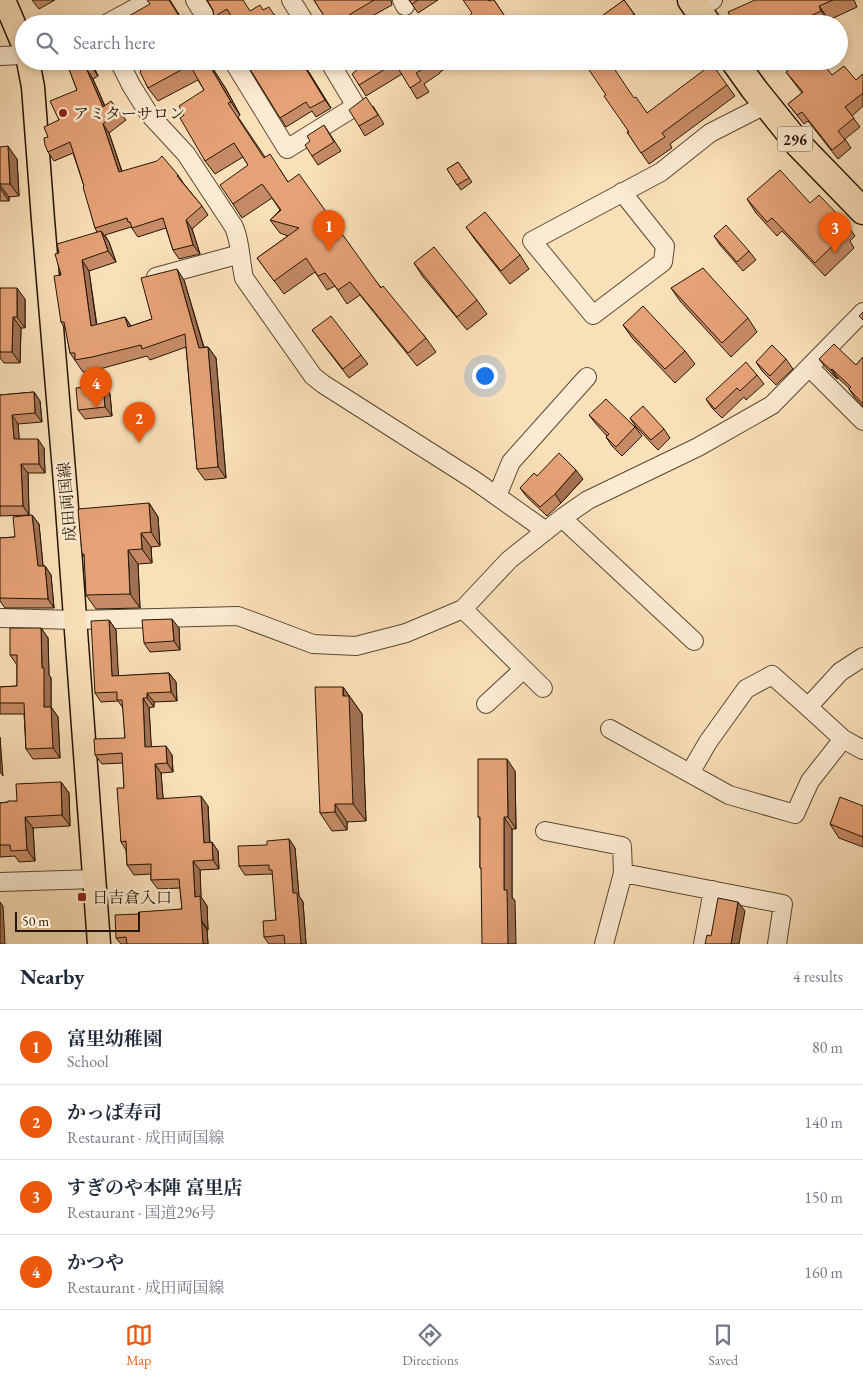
<!DOCTYPE html>
<meta charset="utf-8">
<style>
:root{--surface:#fff;--page:#f6f6f7;--text:#1f2937;--muted:#747a83;--line:#e0e1e3;--accent:#ea580c}
body{margin:0;font-family:"EB Garamond","Noto Serif JP",serif;background:var(--page);color:var(--text)}
.scale{position:absolute;left:15px;bottom:12px;width:125px;box-sizing:border-box;padding-left:5px;border:2px solid #251504;border-top:0;font-size:14px;line-height:18px;white-space:nowrap;color:#251504;-webkit-text-stroke:4px #fcebd2;paint-order:stroke}
.you{position:absolute;left:484px;top:375px;width:18px;height:18px;margin:-12px;border:4px solid #fff;border-radius:50%;background:#1a73e8;box-shadow:0 0 0 8px #1a73e833}
.badge{display:grid;place-items:center;width:32px;height:32px;border-radius:50%;background:var(--accent);color:#fff;font-size:16px;font-weight:700}
.pin{position:absolute;translate:-50% -41px;filter:drop-shadow(0 1px 2px #0008)}
.pin::after{content:'';position:absolute;top:26px;width:18px;height:15px;background:inherit;clip-path:polygon(0 0,100% 0,50% 100%)}
.list{margin:0;padding:0;list-style:none}
h2{display:flex;justify-content:space-between;align-items:center;height:65px;margin:0;padding:0 20px;font-size:21px}
h2 small{font-size:16px;font-weight:400;color:var(--muted)}
.list li{display:grid;grid-template-columns:32px 1fr auto;gap:15px;align-items:center;box-sizing:border-box;height:75px;padding:0 20px;border-top:1px solid var(--line)}
.list b{display:block;font-size:19px;white-space:nowrap}
.list p{margin:0;font-size:16px;white-space:nowrap;color:var(--muted)}
.list em{font-size:16px;font-style:normal;color:var(--muted)}
.icon{flex:none;width:28px;height:28px;fill:none;stroke:currentColor;stroke-width:2;stroke-linecap:round;stroke-linejoin:round}
.map{position:relative;flex:none;width:863px;height:944px;overflow:hidden}
.search{position:absolute;background:var(--surface);box-shadow:0 2px 8px #0003;left:15px;right:15px;top:15px;height:55px;display:flex;align-items:center;gap:12px;box-sizing:border-box;padding:0 18px;border-radius:28px;color:var(--muted);font-size:19px}
.sheet{height:365px;background:var(--surface)}
nav{display:flex;justify-content:space-around;align-items:center;box-sizing:border-box;height:70px;border-top:1px solid var(--line);background:var(--surface);font-size:14px;color:var(--muted)}
nav a{display:grid;justify-items:center;gap:2px}
nav .on{color:var(--accent)}
.map>svg:first-child{display:block}
.lines{fill:none;stroke-linecap:round;stroke-linejoin:round}
.minor-casing{stroke:#5a4831;stroke-width:20}
.major-casing{stroke:#251504;stroke-width:25}
.highway-casing{stroke:#251504;stroke-width:29}
.minor{stroke:#fcebd2;stroke-width:18}
.major{stroke:#fae0b9;stroke-width:22}
.highway{stroke:#fae0b9;stroke-width:26}
.wall{fill:#c68b66;stroke:#251504}
.shaded-wall{fill:#a17153;stroke:#251504}
.building{fill:#e6a277;stroke:#251504}
.poi-dot{fill:#8f2418;stroke:#fcebd2;stroke-width:2}
.labels{text-anchor:middle;dominant-baseline:central;stroke-width:5;stroke-linejoin:round;paint-order:stroke}
.shield{fill:#fcebd2;stroke:#665542;stroke-width:1}
.shield-label{font-size:15px;font-weight:bold;fill:#251504}
.poi-label{font-size:16px;fill:#251504;stroke:#fcebd2;text-anchor:start}
.street-label{font-size:16px;fill:#251504;stroke:#fcebd2}
</style>
<div class="map">
<svg width="863" height="944" viewBox="0 0 863 944">
<rect width="100%" height="100%" fill="#fae0b9"/>
<filter id="stains"><feTurbulence type="fractalNoise" baseFrequency=".004" numOctaves="4"/><feColorMatrix values="0 0 0 0 .2 0 0 0 0 .09 0 0 0 0 .02 0 0 0 .5 -.17"/></filter>
<radialGradient id="worn" r=".72"><stop offset=".6" stop-color="#630" stop-opacity="0"/><stop offset="1" stop-color="#630" stop-opacity=".3"/></radialGradient>
<g class="lines">
<defs>
<path id="minor" d="M195 0 210 24
M291 0 306 24
M402 0 405 6
M698 10 713 0
M106 24 150 0
M0 56 24 55
M119 61 131 85 149 114 186 154 234 227C241 243 240 261 244 278L313 376 323 384 474 480 546 531
M233 61 287 149 356 106 329 61
M622 192 665 246 663 262 593 315 532 241 661 172 710 133 767 104
M156 277 240 254
M809 367 863 421
M497 496 511 462 587 377
M562 518 694 641
M463 609 543 688
M0 618 76 620 238 616 313 644 356 646 406 633 463 609 509 560 562 518 588 500 698 447 772 405 863 312
M486 704 524 669
M808 707 843 739 863 750
M610 729 729 795 795 814 810 781 843 739
M690 773 708 742 746 689 772 675 808 707 840 672 863 657
M545 831 622 846 623 873 604 944
M623 873 783 904 777 944
M0 882 95 879
M703 944 713 890"/>
<path id="major" d="M4 0 24 47
M28 61 33 87 43 220 66 495 99 944"/>
<path id="highway" d="M691 0 708 24
M734 61 754 89 799 145 863 211"/>
</defs>
<!-- minor casing -->
<use href="#minor" class="minor-casing"/>
<!-- major casing -->
<use href="#major" class="major-casing"/>
<!-- highway casing -->
<use href="#highway" class="highway-casing"/>
<!-- minor -->
<use href="#minor" class="minor"/>
<!-- major -->
<use href="#major" class="major"/>
<!-- highway -->
<use href="#highway" class="highway"/>
</g>
<!-- wall -->
<path class="wall" d="M32 0H55L39 9Z
M207 0 250 11 264 10 275 15 233 18 224 24H219L214 17 213 10Z
M314 0H391L392 5 358 24H329Z
M409 0H438L418 13Z
M494 0 510 24H457L469 16 490 1Z
M624 0 641 23 640 24H592Z
M755 0H854L857 7 829 20 831 24H733Z
M66 61H91L98 76 93 79 105 106 119 111 126 120 109 133 122 171 178 175 184 184 202 206 208 215 192 229 200 254 179 259 173 250 166 228 138 237 131 227 105 235 109 242 116 262 89 271 97 325 125 317 131 326 152 319 184 280 204 347H208L216 358 226 478 205 480 197 469 186 347 150 360 147 356 100 369 83 372 70 353 66 330 61 322V275L59 253 97 232 95 228 84 186 73 153 54 161 48 152V137L77 90Z
M208 61 226 89 240 115 238 117 265 157 279 168 288 182 426 338 436 352 417 366 360 295 347 304 335 286 327 290 315 272 284 294 257 258 288 236 280 233 270 220 280 210 272 198 242 218 233 204 248 165 243 157 215 174 205 161 184 115 204 90 198 80 158 101 148 88 141 71Z
M245 61H302L331 108 316 117 312 111 286 127Z
M352 61H458L440 72V73L424 84 429 92 417 99 402 74 366 96 359 85 357 70Z
M786 72 832 75 856 80 863 74V106L852 116 860 127 845 139 851 148 838 159 808 121 804 124 788 104 802 93Z
M727 85 735 96 670 144 672 148 649 164 627 132H629L635 98 647 113Z
M373 106 384 124 365 136 359 126Z
M324 125 341 151 318 165 312 156 310 141Z
M0 147 17 159 19 196 9 197V201H0Z
M458 162 472 182 461 190 447 169Z
M747 199 810 203 845 222 855 236 850 241 854 248 825 276 782 231 777 236 756 213Z
M466 227 520 255 529 269 510 284 476 241Z
M714 236 749 251 756 260 743 271 720 245Z
M414 263 477 300 487 314 467 330 423 277Z
M0 288 25 299V328H21L20 363H4L0 358Z
M671 288 748 318 757 332 731 357 680 301Z
M623 325 685 351 695 364 675 383 633 339Z
M312 330 361 355 368 364 349 378Z
M863 357V407L855 398 849 389V388L838 378 837 379 826 368 819 359 856 365Z
M786 359 793 369 776 385 762 371 756 362Z
M757 375 764 384 746 400 744 397 722 418 712 408 706 399Z
M103 385 110 394 112 416 85 419 78 410Z
M34 392 40 401 42 422 18 424 19 439 44 448 45 473H28L29 515 0 516V395Z
M589 415 635 427 642 436 622 456 612 446 606 437 607 436 596 424Z
M630 418 664 429 670 438 658 450 636 427Z
M583 479 561 503 547 516 527 497 520 488Z
M149 503 158 517 160 546 151 547 152 563 138 564 140 608 96 609 86 595 85 558 82 554Z
M32 515 39 524 43 566H45L51 575 54 608H5L0 601V538L15 537Z
M109 620 116 630 118 676 169 673 176 682 177 701 154 702V707L149 708 151 746 172 755 173 772 161 773 163 799 208 806 210 842 218 851 219 869 200 870 201 897 207 906 208 930H207L208 944H121L116 938 139 914 182 909 180 888 158 889 151 880V874L134 875 127 865 126 850 121 842 124 788 123 763 102 764 95 755 125 738 123 708 118 701 101 702 95 693Z
M41 628 48 638 49 675 51 678V707L58 717 60 758 33 759 26 749 24 714H0V687L17 686V665L10 655Z
M179 628 180 650 150 652 144 643Z
M343 687 362 714 366 821 347 822V830L332 831 320 813Z
M515 771 516 829H512V897L515 901 480 868V819L478 817Z
M61 782 69 793 70 826 33 828 35 861 19 862 15 856 0 857V803L8 802 17 801Z
M863 806V847L839 838 830 824Z
M289 839 295 848 299 896 303 902 306 944H269L264 937 276 920 273 875 271 874 245 875 239 866 267 845Z"/>
<!-- shaded-wall -->
<path class="shaded-wall" d="M169 0H170L185 24H184Z
M819 6 829 20 831 24 821 11Z
M89 61H91L98 76 92 67Z
M207 61H208L226 89 240 115 231 102Z
M301 61H302L331 108 325 100Z
M87 70 93 79 109 116 103 107Z
M103 124 109 133 125 181 119 172Z
M8 146 17 159 19 196 10 184Z
M0 185 9 197V201L0 188Z
M186 220 192 229 200 254 193 245Z
M101 231 109 242 116 262 108 251Z
M82 260 89 271 98 337 91 326Z
M177 269 184 280 207 359 199 348Z
M17 288 25 299V328L17 317Z
M13 317 21 328 20 363 12 352Z
M125 317 133 329 128 327Z
M208 347 216 358 226 478 218 467Z
M832 369 838 378 837 379 831 370Z
M103 385 110 394 112 416 105 407Z
M34 392 40 401 42 422 35 413Z
M12 415 18 424 20 448 14 439Z
M38 439 44 448 45 473 39 464Z
M21 464 28 473 29 515 23 506Z
M576 470 583 479 561 503 555 494Z
M149 503 158 517 160 546 151 532Z
M32 515 39 524 44 576 38 566Z
M141 533 151 547 152 563 142 549Z
M128 550 138 564 140 608 130 594Z
M45 566 51 575 54 608 48 599Z
M172 619 179 628 180 650 174 641Z
M109 620 116 630 119 685 112 676Z
M41 628 48 638 49 675 51 678V707L58 717 60 758 53 748 44 707 42 668Z
M169 673 176 682 177 701 171 692Z
M343 687 362 714 366 821 353 804Z
M147 693 154 702V707L147 698Z
M143 698 149 708 152 756 145 747Z
M0 737 3 776 0 772Z
M166 746 172 755 173 772 167 763Z
M507 759 515 771 516 829 508 817Z
M155 764 161 773 164 808 157 799Z
M61 782 69 793 70 826 62 815Z
M201 796 208 806 210 852 204 843Z
M335 804 347 822V830L335 812Z
M25 817 33 828 35 861 27 850Z
M504 817 512 829V897L515 901 516 944H508L504 890Z
M289 839 295 848 299 896 303 902 306 944H301L293 893Z
M212 842 218 851 219 869 213 860Z
M193 861 200 870 201 897 207 906 208 930 202 921 195 897Z
M0 902 3 906 5 944H0Z
M738 902 745 911 739 944H731Z
M201 921 207 930 208 944H203Z"/>
<!-- building -->
<path class="building" d="M147 0H169L184 24H122L120 21 150 4Z
M207 0H243L250 11 260 5 263 10 269 7 280 24H236L227 9 214 17 213 10Z
M314 0H374L349 15 354 24H329Z
M409 0H418L412 4Z
M463 0H488L489 1 492 0H494L504 15 499 19 502 24H457L469 16 472 13Z
M624 0 634 14 620 24H592V23Z
M755 0H833L819 6 821 11 793 24H733L728 12Z
M676 15 682 24H664Z
M66 61H89L92 67 87 70 103 107 111 101 119 111 103 124 119 172 157 161 162 156 178 175 177 176 202 206 186 220 193 245 173 250 163 218 132 228 130 222H128L127 218 95 228 83 187 84 186 70 142 48 152 45 145 44 138 48 137 44 127 59 120 50 101 77 90Z
M136 61H207L231 102 228 103 264 158 270 154 288 182 299 174 381 288 383 286 426 338 408 353 350 282 338 290 325 273 318 276 306 258 274 281 257 258 299 228 270 220 281 210 262 184 233 204 220 185 248 165 234 143 205 161 180 118 184 115 179 106 204 90 190 65 148 88 140 72 141 71Z
M245 61H301L325 100 310 108 306 102 280 118Z
M352 61H433L432 62 433 63 416 73 421 81 410 88 395 63 359 85 352 74 357 70Z
M583 61H609L634 98 636 97 647 113 712 64 727 85 662 133 665 137 641 153 627 132H629L604 96 606 95Z
M799 61H821L832 75 844 66 856 80 863 74V93L845 107 854 118 838 131 845 140 832 150 802 112 797 115 788 104 803 92 786 72Z
M366 97 378 115 359 126 349 110Z
M324 125 334 142 312 156 305 145 310 141 307 136Z
M8 146 10 184H0V147Z
M458 162 469 178 457 185 447 169Z
M780 170 810 203 819 195 845 222 839 228 845 234 815 263 772 218 767 222 747 199Z
M485 212 520 255 501 271 466 227Z
M726 225 749 251 737 262 714 236Z
M101 231 108 251 82 260 91 326 125 317 128 327 152 319 141 278 177 269 199 348 208 347 218 467 197 469 185 334 142 349 141 345 92 357 75 360V353H70L64 322H61L54 276 61 275 55 254 59 253 57 244Z
M434 247 477 300 457 317 414 263Z
M703 268 748 318 722 343 671 288Z
M0 288H17V317H13L12 352H0Z
M643 306 685 351 665 369 623 325Z
M863 312V320L859 316Z
M331 316 361 355 343 369 312 330Z
M834 344 856 365 863 357V404L849 389 851 387 832 369 831 370 819 359Z
M772 345 786 359 770 376 756 362Z
M746 362 757 375 740 391 737 388 715 409 706 399Z
M103 385 105 407 78 410 76 388Z
M34 392 35 413 12 415 14 439H38L39 464H21L23 506H0V395Z
M606 399 635 427 616 447 606 437 609 434 589 415Z
M643 406 664 429 651 440 630 418Z
M559 453 576 470 555 494 540 507 520 488 534 473 537 476Z
M149 503 151 532 141 533 142 549 128 550 130 594 86 595 84 554H82L78 509Z
M32 515 38 566H45L48 599 0 598V538L15 537 13 517Z
M172 619 174 641 144 643 142 620Z
M109 620 112 676 169 673 171 692 147 693V698H143L145 747 166 746 167 763 155 764 157 799 201 796 204 843 212 842 213 860 193 861 195 897 200 896 203 944H127L126 937 116 938 115 915 139 914V912L182 909 179 879 151 880V864L127 865 126 841 121 842 117 788H124L122 753 95 755 94 739 125 738 122 700H117V692L95 693 91 621Z
M10 628H41L42 668H44V707H51L53 748 26 749 24 703H0V687L17 686V655H10Z
M315 687H343V696H349L353 804H335V812L320 813Z
M478 759H507L508 817H504V890H507L508 944H482L481 868H480V817H478Z
M61 782 62 815 25 817 27 850 11 851 10 845H0V803L8 802V801H17L16 784Z
M840 797 863 806V837L830 824Z
M289 839 293 893H297L301 944H285L284 935 264 937 263 921 276 920 272 870H269V865L239 866 238 846 267 845V841Z
M718 898 738 902 731 944H705L707 935 711 936Z"/>
<!-- markers -->
<g class="poi-dot">
<circle cx="63" cy="113" r="5"/>
<rect x="77" y="892" width="10" height="10" rx="2.5"/>
</g>
<g class="labels">
<!-- shield labels -->
<rect class="shield" x="777.5" y="126.5" width="35" height="25" rx="4"/>
<g class="shield-label">
<text x="795" y="139">296</text>
</g>
<!-- poi labels -->
<g class="poi-label">
<text x="73" y="113">アミターサロン</text>
<text x="92" y="897">日吉倉入口</text>
</g>
<!-- street labels -->
<g class="street-label">
<text transform="translate(67 502) rotate(-95)">成田両国線</text>
</g>
</g>
<rect width="100%" height="100%" filter="url(#stains)"/>
<rect width="100%" height="100%" fill="url(#worn)"/>
</svg>
<div class="scale">50 m</div>
<div class="you"></div>
<div class="pin badge" style="left:329px;top:251px">1</div>
<div class="pin badge" style="left:139px;top:443px">2</div>
<div class="pin badge" style="left:835px;top:253px">3</div>
<div class="pin badge" style="left:96px;top:408px">4</div>
<div class="search"><svg class="icon" aria-label="search" viewBox="0 0 24 24"><circle cx="10" cy="10" r="6"/><path d="M15 15l6 6"/></svg>Search here</div>
</div>
<section class="sheet">
<h2>Nearby<small>4 results</small></h2>
<ul class="list">
<li><span class="badge">1</span><div><b>富里幼稚園</b><p>School</p></div><em>80 m</em></li>
<li><span class="badge">2</span><div><b>かっぱ寿司</b><p>Restaurant · 成田両国線</p></div><em>140 m</em></li>
<li><span class="badge">3</span><div><b>すぎのや本陣 富里店</b><p>Restaurant · 国道296号</p></div><em>150 m</em></li>
<li><span class="badge">4</span><div><b>かつや</b><p>Restaurant · 成田両国線</p></div><em>160 m</em></li>
</ul>
</section>
<nav>
<a class="on"><svg class="icon" aria-label="map" viewBox="0 0 24 24"><path d="M3 6l6-2 6 2 6-2v14l-6 2-6-2-6 2zM9 4v14M15 6v14"/></svg>Map</a>
<a><svg class="icon" aria-label="directions" viewBox="0 0 24 24"><path d="M12 3l9 9-9 9-9-9zM9 14v-3h6M13 9l2 2-2 2"/></svg>Directions</a>
<a><svg class="icon" aria-label="saved" viewBox="0 0 24 24"><path d="M7 4h10v16l-5-4-5 4z"/></svg>Saved</a>
</nav>
